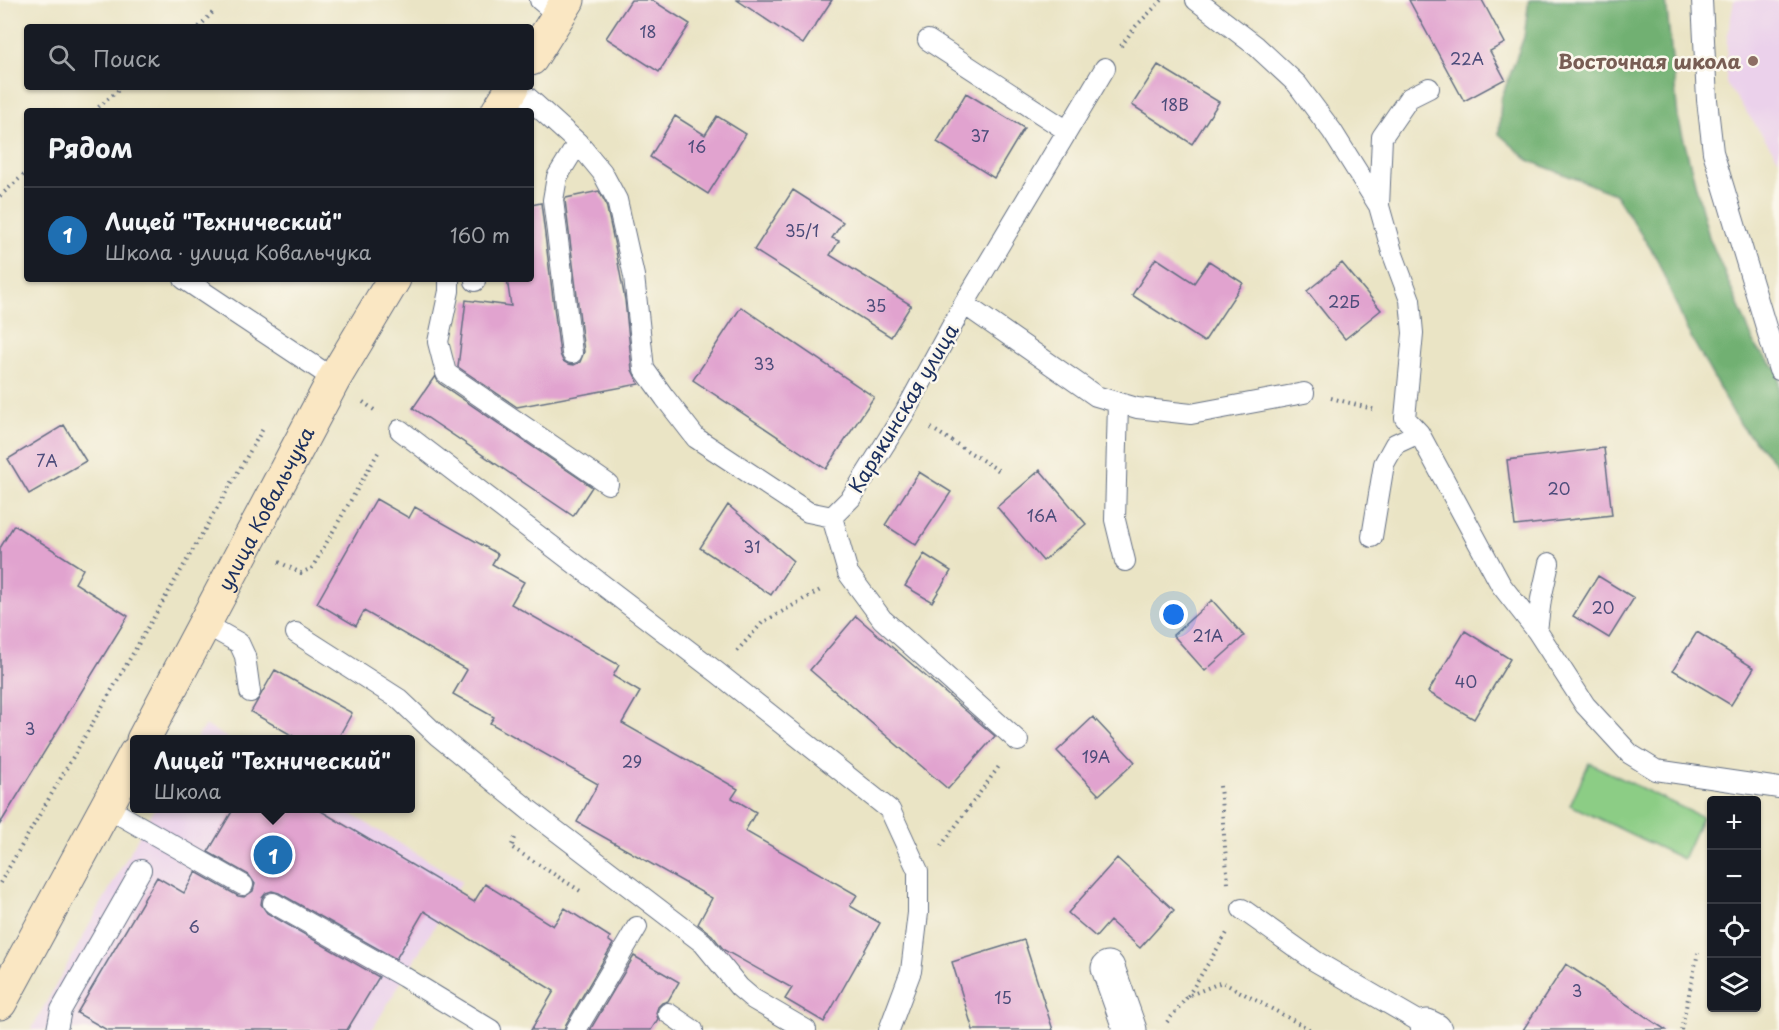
<!DOCTYPE html>
<html lang="ru">
<meta charset="utf-8">
<style>
:root{--surface:#171b24;--page:#242831;--text:#f1f3f6;--muted:#9ea1a6;--line:#363941;--accent:#1f6fb2}
body{margin:0;font-family:"Playpen Sans",sans-serif;background:var(--page);color:var(--text)}
.controls{position:absolute;right:18px;bottom:18px;display:grid;overflow:hidden;border-radius:6px;box-shadow:0 2px 4px #0004}
.controls button{width:54px;height:54px;display:grid;place-items:center;padding:0;border:0;border-bottom:2px solid var(--line);background:var(--surface);color:var(--text);font:30px sans-serif}
.you{position:absolute;left:1174px;top:615px;width:21px;height:21px;margin:-15px;border:4px solid #fff;border-radius:50%;background:#1a73e8;box-shadow:0 0 0 9px #1a73e833}
.badge{display:grid;place-items:center;width:39px;height:39px;border-radius:50%;background:var(--accent);color:#fff;font-size:20px;font-weight:700}
.pin{position:absolute;translate:-50% -50%;border:3px solid #fff;box-shadow:0 2px 6px #0006}
.popup{position:absolute;left:130px;top:735px;width:285px;height:78px;box-sizing:border-box;display:grid;place-content:center;border-radius:6px;background:var(--surface);filter:drop-shadow(0 2px 4px #0005);font-size:20px;white-space:nowrap;color:var(--muted)}
.popup b{font-size:22px;color:var(--text)}
.popup::after{content:'';position:absolute;left:50%;top:100%;margin-left:-12px;border:12px solid transparent;border-top-color:var(--surface)}
.list{margin:0;padding:0;list-style:none}
h2{display:flex;justify-content:space-between;align-items:center;height:78px;margin:0;padding:0 24px;font-size:26px}
h2 small{font-size:20px;font-weight:400;color:var(--muted)}
.list li{display:grid;grid-template-columns:39px 1fr auto;gap:18px;align-items:center;box-sizing:border-box;height:96px;padding:0 24px;border-top:2px solid var(--line)}
.list b{display:block;font-size:22px;white-space:nowrap}
.list p{margin:0;font-size:20px;white-space:nowrap;color:var(--muted)}
.list em{font-size:20px;font-style:normal;color:var(--muted)}
.icon{flex:none;width:33px;height:33px;fill:none;stroke:currentColor;stroke-width:2;stroke-linecap:round;stroke-linejoin:round}
.map{position:relative;flex:none;width:1779px;height:1030px;overflow:hidden}
.search{position:absolute;background:var(--surface);box-shadow:0 2px 4px #0004;left:24px;top:24px;width:510px;height:66px;display:flex;align-items:center;gap:15px;box-sizing:border-box;padding:0 21px;border-radius:6px;color:var(--muted);font-size:22px}
.panel{position:absolute;background:var(--surface);box-shadow:0 2px 4px #0004;left:24px;top:108px;width:510px;height:174px;border-radius:6px}
.map>svg:first-child{display:block}
.built{fill:#ebd1eb}
.green{fill:#8ccd85;stroke:#547e72;stroke-width:1.5}
.forest{fill:#71b072;stroke:#467068;stroke-width:1.5}
.building{fill:#e1a3cf}
.lines{fill:none;stroke-linecap:round;stroke-linejoin:round}
.lane-casing{stroke:#636e82;stroke-width:22}
.street-casing{stroke:#636e82;stroke-width:35}
.secondary-casing{stroke:#636e82;stroke-width:35}
.path{stroke:#636e82;stroke-width:4;stroke-dasharray:1.5 4.5;stroke-linecap:butt}
.lane{stroke:#fff;stroke-width:20}
.street{stroke:#fff;stroke-width:33}
.secondary{stroke:#fae7c3;stroke-width:33}
.education-dot{fill:#8d6e63;stroke:#fbf7ec;stroke-width:2}
.labels{text-anchor:middle;dominant-baseline:central;stroke-width:5;stroke-linejoin:round;paint-order:stroke}
.number-label{font-size:16px;fill:#4c4c7a}
.education-label{font-size:20px;font-weight:bold;fill:#785e54;stroke:#fbf7ec;text-anchor:end}
.street-label{font-size:20px;fill:#1b2f5e;stroke:#fbf7ec}
</style>
<div class="map">
<svg width="1779" height="1030" viewBox="0 0 1779 1030">
<rect width="100%" height="100%" fill="#fbf7ec"/>
<filter id="ink" filterUnits="userSpaceOnUse"><feTurbulence type="fractalNoise" baseFrequency=".0167" numOctaves="2"/><feDisplacementMap in="SourceGraphic" scale="12" xChannelSelector="R" yChannelSelector="G"/><feConvolveMatrix kernelMatrix="1 2 1 2 8 2 1 2 1" color-interpolation-filters="sRGB"/></filter>
<filter id="wash" filterUnits="userSpaceOnUse"><feTurbulence type="fractalNoise" baseFrequency=".008" numOctaves="4" result="noise"/><feDisplacementMap in="SourceGraphic" scale="24" xChannelSelector="R" yChannelSelector="G"/><feGaussianBlur stdDeviation="1.35" result="paint"/><feColorMatrix in="noise" values="0 0 0 0 0 0 0 0 0 0 0 0 0 0 0 0 0 1.4 0 .05"/><feComposite in="paint" operator="in"/></filter>
<g filter="url(#wash)">
<rect width="100%" height="100%" fill="#eae4c5"/>
<!-- built -->
<path class="built" d="M1734 0H1779V159L1726 83 1727 40Z
M205 725 229 739H196Z
M154 809H343L462 881 372 1030H31Z"/>
<!-- green -->
<path class="green" d="M1589 763 1702 817 1683 859 1570 805Z"/>
<!-- forest -->
<path class="forest" d="M1529 0H1666L1678 117 1709 237 1757 349 1779 371V467L1740 425 1687 330 1656 257 1615 194 1530 161 1499 134 1501 99 1524 37Z"/>
<g id="blocks">
<!-- building -->
<path class="building" d="M631 0H652L690 24 659 72 606 38Z
M737 0H832L803 44Z
M1409 0H1482L1505 43 1490 51 1505 79 1464 101Z
M1158 65 1219 102 1192 144 1132 105Z
M966 93 1024 128 994 178 937 142Z
M675 116 705 135 717 116 746 134 708 194 650 157Z
M793 190 843 222 832 238 839 241 830 255 911 305 891 337 754 250Z
M599 191 606 204 615 246 625 300 632 370 639 384 517 407 458 367 466 300 511 306 507 279H531V205L541 203 560 354 563 361 568 364 574 365 580 362 584 352 565 200 566 198Z
M1156 258 1194 283 1209 261 1243 283 1204 342 1132 295Z
M1342 263 1381 310 1345 339 1307 291Z
M741 307 874 397 826 469 693 380Z
M435 376 439 383 592 487 573 516 413 408Z
M64 425 86 461 29 494 8 459Z
M1604 448 1612 515 1515 526 1507 460Z
M1040 470 1086 524 1043 561 997 507Z
M919 472 951 492 916 545 885 525Z
M376 499 409 518 415 507 498 554 492 564 524 582 511 604 619 665 613 676 640 692 622 723 738 789 732 798 756 812 745 831 857 895 850 906 880 923 824 1022 785 999 792 988 724 950 712 935 698 924 712 898 577 822 598 784 490 723 494 717 453 694 467 670 364 611 356 626 317 603Z
M728 505 793 561 771 595 700 548Z
M14 525 83 569 75 583 128 616 0 824V548Z
M924 554 951 571 932 602 905 586Z
M1598 576 1634 598 1609 638 1573 616Z
M1212 600 1244 636 1205 671 1173 635Z
M856 616 995 736 948 789 810 670Z
M1465 631 1510 659 1474 719 1428 692Z
M1697 632 1754 668 1731 705 1673 670Z
M275 670 352 713 337 740H300L251 712Z
M1093 717 1135 762 1099 795 1057 751Z
M234 808H316L474 902 485 884 553 926 565 908 610 937 608 940 613 944 566 1024 564 1030H531L554 991 424 911 396 959 279 893 272 891 266 893 262 898 261 904 267 913 379 977 347 1030H107L77 1013 157 877 184 893 196 872 238 896 244 897 253 891 255 884 249 875 208 852Z
M1117 858 1174 910 1140 948 1110 921 1096 937 1068 913Z
M1024 940 1053 1030H973L952 962Z
M634 956 679 982 668 1001 662 1003 658 1007 656 1013 658 1019 651 1030H590Z
M1566 964 1666 1030H1523Z"/>
</g>
</g>
<g filter="url(#ink)">
<use href="#blocks" fill-opacity="0" stroke="#636e82" stroke-width="1.5"/>
<g class="lines">
<defs>
<path id="lane" d="M540 0 558 15
M1196 0 1256 46 1297 84 1332 131 1379 206 1392 252 1410 300 1413 333 1405 418 1419 433 1501 585 1537 631 1585 705 1630 754 1656 770 1779 788
M1702 0 1707 100 1713 152 1779 370
M928 40 1066 130
M516 87 578 143 602 172 617 200 634 276 644 369 665 398 696 438 808 512 832 517 851 498 905 412 964 304 1105 68
M1379 206 1382 137 1409 98 1429 88
M184 279 334 379
M449 279V291L438 342 446 373 608 484
M475 279V281
M964 304 1096 396 1137 408 1191 414 1304 393
M572 353 553 200 557 177 578 143
M1118 403 1115 520 1125 561
M400 430 718 673 890 810 918 871V913L911 971 889 1030
M832 517 848 573 882 619 1018 741
M1372 537 1384 464 1395 444 1419 433
M205 624 239 643 245 656 250 692
M1537 631 1541 599 1549 563
M296 633 399 699 438 736 529 810 703 943 739 987 753 999 806 1030
M106 807 243 885
M273 903 404 977 491 1030
M1242 909 1315 961 1427 1026
M668 1013 693 1030
M57 1030 61 1010 141 870
M576 1030 637 927"/>
<path id="street" d="M1108 968 1130 1030
M1427 1026 1435 1030"/>
<g id="secondary">
<path d="M531 59 568 0"/>
<path d="M498 111 513 87"/>
<path id="s1" d="M143 740 334 379 394 279"/>
<path d="M0 1003 135 754"/>
</g>
</defs>
<!-- lane casing -->
<use href="#lane" class="lane-casing"/>
<!-- street casing -->
<use href="#street" class="street-casing"/>
<!-- secondary casing -->
<use href="#secondary" class="secondary-casing"/>
<!-- path -->
<path class="path" d="M199 27 214 11
M1121 46 1136 26 1162 0
M94 111 122 87
M0 196 27 172
M1331 398 1376 410
M363 402 377 412
M931 428 1001 472
M279 562 301 573 312 568 379 451
M737 651 762 623 822 589
M1220 786 1228 884
M515 838 511 847 582 892
M941 846 1000 765
M0 883 264 427
M1188 996 1227 933
M1167 1022 1188 996 1222 982 1311 1030
M1681 1030 1698 953"/>
<!-- lane -->
<use href="#lane" class="lane"/>
<!-- street -->
<use href="#street" class="street"/>
<!-- secondary -->
<use href="#secondary" class="secondary"/>
</g>
</g>
<!-- markers -->
<circle class="education-dot" cx="1753" cy="61" r="6"/>
<g class="labels">
<!-- number labels -->
<g class="number-label">
<text x="648" y="31">18</text>
<text x="1467" y="58">22А</text>
<text x="1175" y="104">18В</text>
<text x="980" y="135">37</text>
<text x="697" y="146">16</text>
<text x="802" y="230">35/1</text>
<text x="1344" y="301">22Б</text>
<text x="876" y="305">35</text>
<text x="764" y="363">33</text>
<text x="47" y="460">7А</text>
<text x="1559" y="488">20</text>
<text x="1042" y="515">16А</text>
<text x="752" y="546">31</text>
<text x="1603" y="607">20</text>
<text x="1208" y="635">21А</text>
<text x="1466" y="681">40</text>
<text x="30" y="728">3</text>
<text x="1096" y="756">19А</text>
<text x="632" y="761">29</text>
<text x="194" y="926">6</text>
<text x="1577" y="990">3</text>
<text x="1003" y="997">15</text>
</g>
<!-- education labels -->
<g class="education-label">
<text x="1741" y="61">Восточная школа</text>
</g>
<!-- street labels -->
<g class="street-label">
<text transform="translate(903 408) rotate(-59)">Карякинская улица</text>
<text stroke="none"><textPath href="#s1" startOffset="262">улица Ковальчука</textPath></text>
</g>
</g>
</svg>
<div class="controls">
<button>+</button>
<button>−</button>
<button><svg class="icon" aria-label="locate" viewBox="0 0 24 24"><circle cx="12" cy="12" r="6"/><path d="M12 2v4M12 18v4M2 12h4M18 12h4"/></svg></button>
<button><svg class="icon" aria-label="layers" viewBox="0 0 24 24"><path d="M12 4l9 5-9 5-9-5zM3 14l9 5 9-5"/></svg></button>
</div>
<div class="you"></div>
<div class="pin badge" style="left:273px;top:855px">1</div>
<div class="popup"><b>Лицей &quot;Технический&quot;</b>Школа</div>
<div class="search"><svg class="icon" aria-label="search" viewBox="0 0 24 24"><circle cx="10" cy="10" r="6"/><path d="M15 15l6 6"/></svg>Поиск</div>
<section class="panel">
<h2>Рядом<small></small></h2>
<ul class="list">
<li><span class="badge">1</span><div><b>Лицей &quot;Технический&quot;</b><p>Школа · улица Ковальчука</p></div><em>160 m</em></li>
</ul>
</section>
</div>
